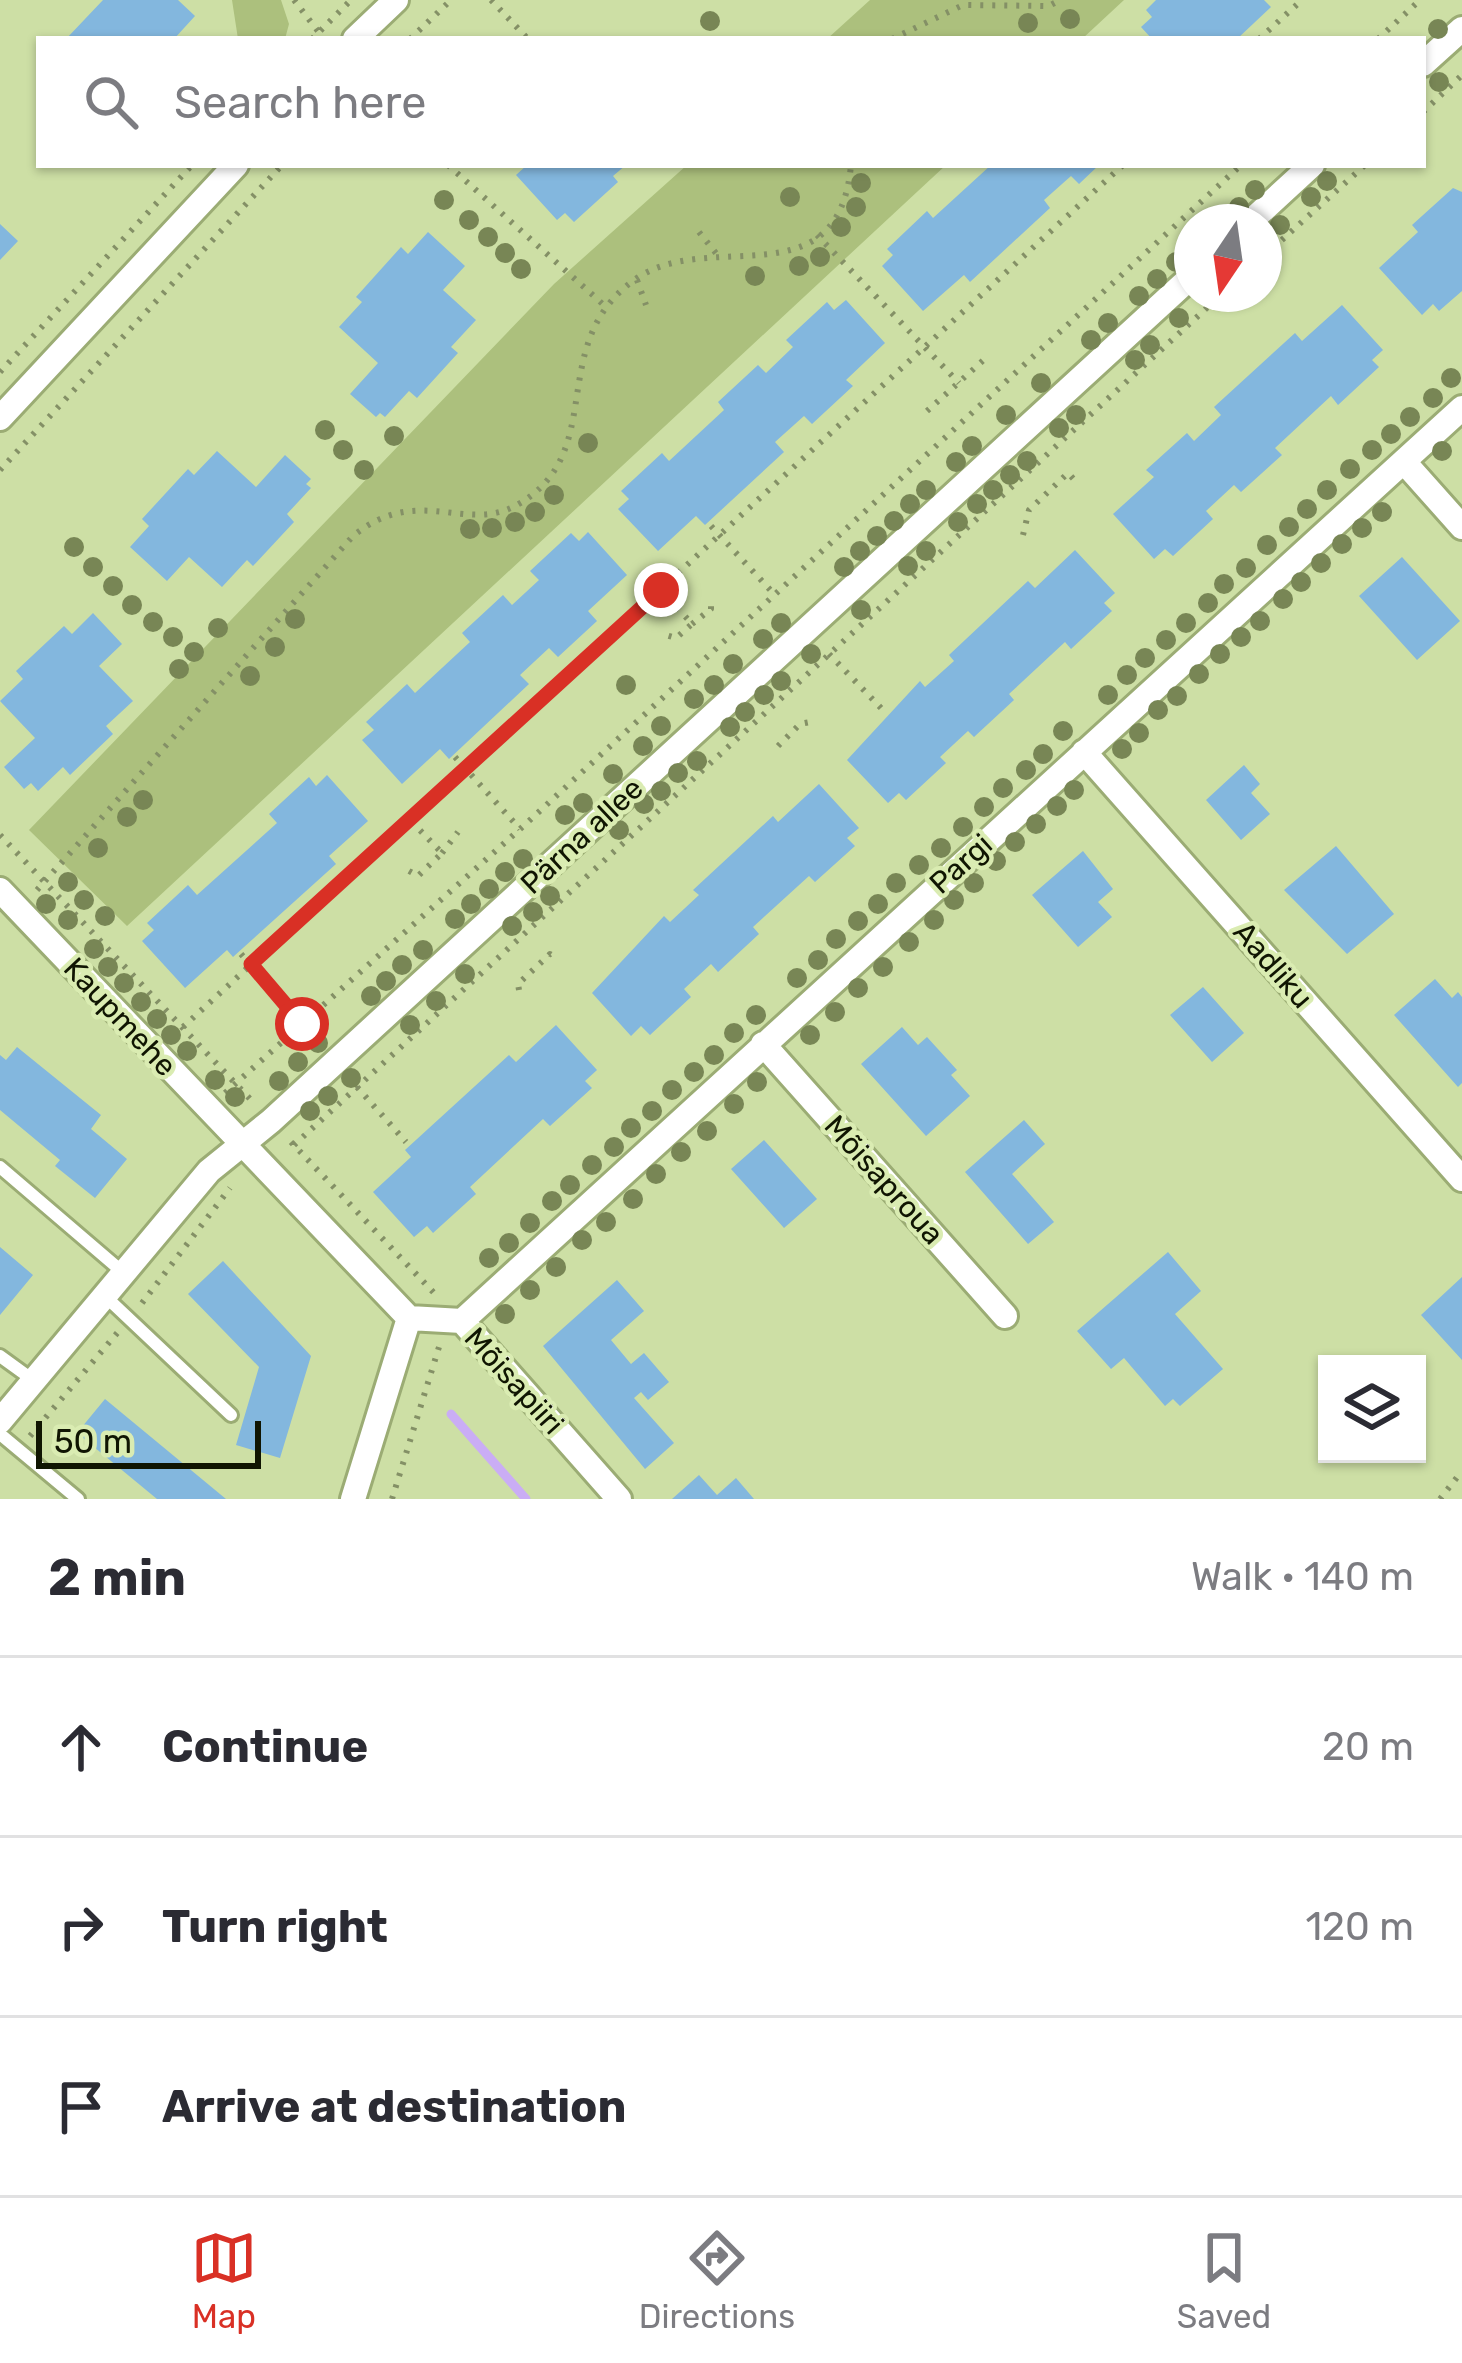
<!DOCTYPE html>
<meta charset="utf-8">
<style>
:root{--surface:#fff;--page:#f2f2f3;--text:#2b2b33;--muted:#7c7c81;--line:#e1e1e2;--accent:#d93025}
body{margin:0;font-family:Rubik,sans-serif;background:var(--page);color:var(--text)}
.controls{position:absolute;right:36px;bottom:36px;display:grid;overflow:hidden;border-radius:0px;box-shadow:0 3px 9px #0004}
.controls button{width:108px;height:108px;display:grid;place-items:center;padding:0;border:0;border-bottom:3px solid var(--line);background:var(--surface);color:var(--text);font:60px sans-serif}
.compass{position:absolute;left:1174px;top:204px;width:108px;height:108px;border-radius:50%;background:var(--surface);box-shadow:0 3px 9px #0004;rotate:193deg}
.scale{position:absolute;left:36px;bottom:30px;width:225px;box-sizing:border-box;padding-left:12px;border:6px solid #101502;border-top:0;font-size:33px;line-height:42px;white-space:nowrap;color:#101502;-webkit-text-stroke:9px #daecb2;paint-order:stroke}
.stop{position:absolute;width:36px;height:36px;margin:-27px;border:9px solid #d93025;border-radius:50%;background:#fff}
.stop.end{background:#d93025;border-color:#fff;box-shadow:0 3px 12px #0008}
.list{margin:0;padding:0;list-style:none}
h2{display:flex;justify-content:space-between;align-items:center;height:156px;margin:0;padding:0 48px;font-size:51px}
h2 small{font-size:39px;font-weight:400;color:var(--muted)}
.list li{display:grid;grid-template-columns:78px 1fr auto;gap:36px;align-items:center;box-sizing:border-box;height:180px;padding:0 48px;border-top:3px solid var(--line)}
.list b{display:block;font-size:45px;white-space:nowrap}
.list em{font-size:39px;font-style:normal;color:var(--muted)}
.icon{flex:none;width:66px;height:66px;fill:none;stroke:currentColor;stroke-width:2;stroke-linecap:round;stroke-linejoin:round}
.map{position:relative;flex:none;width:1462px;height:1499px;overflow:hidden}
.search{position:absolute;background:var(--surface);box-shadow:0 3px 9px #0004;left:36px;right:36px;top:36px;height:132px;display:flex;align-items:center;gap:30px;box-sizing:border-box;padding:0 42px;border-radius:0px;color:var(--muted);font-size:45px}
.sheet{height:696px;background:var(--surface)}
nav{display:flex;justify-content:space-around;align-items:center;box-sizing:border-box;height:168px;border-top:3px solid var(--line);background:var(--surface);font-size:33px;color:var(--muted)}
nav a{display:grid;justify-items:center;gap:6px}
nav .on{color:var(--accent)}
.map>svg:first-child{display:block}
.green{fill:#acc07d}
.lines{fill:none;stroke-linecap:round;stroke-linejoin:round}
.stream{stroke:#caadf5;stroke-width:9}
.building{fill:#83b7de}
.lane-casing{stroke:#9bac74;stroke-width:18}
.street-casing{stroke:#9bac74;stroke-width:30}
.path{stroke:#849066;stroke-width:6;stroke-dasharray:3 9;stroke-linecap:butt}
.lane{stroke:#fff;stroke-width:12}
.street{stroke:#fff;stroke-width:24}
.tree{fill:#788655}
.route{stroke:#d93025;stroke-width:15}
.labels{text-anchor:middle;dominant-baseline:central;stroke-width:9;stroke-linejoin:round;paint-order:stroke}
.street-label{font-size:30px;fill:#101502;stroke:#daecb2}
</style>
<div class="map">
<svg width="1462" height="1499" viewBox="0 0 1462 1499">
<rect width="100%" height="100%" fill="#cddfa5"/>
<!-- green -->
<path class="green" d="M232 0H281L289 24 285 39H238Z
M870 0H1124L1082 39H827Z
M687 165H946L127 926 29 830 554 284Z"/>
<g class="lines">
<!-- stream -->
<path class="stream" d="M451 1414 526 1499"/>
</g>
<!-- building -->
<path class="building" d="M103 0H178L195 16 174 39H66Z
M1156 0H1264L1271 7 1237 39H1152L1141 27 1152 17 1146 10Z
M527 165H626L613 176 618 182 574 222 565 213 557 220 516 175Z
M991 165H1099L1079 184 1071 176 1044 200 1050 208 970 282 964 275 923 311 882 266 893 255 887 249 927 211 933 218Z
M1453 188 1462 192V291L1439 311 1433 304 1422 315 1379 268 1418 232 1412 225Z
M0 224 18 241 0 260Z
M428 232 465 266 443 290 476 320 451 347 458 353 417 398 409 391 385 417 380 413 376 417 350 394 378 363 339 327 362 302 356 297 401 247 408 254Z
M846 300 885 343 846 380 853 386 812 424 804 416 775 442 784 452 705 525 696 516 658 551 618 509 629 499 621 491 662 453 669 461 724 410 718 402 758 365 766 373 793 347 786 340 827 302 834 310Z
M1342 305 1383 350 1372 360 1379 367 1338 405 1331 396 1275 448 1282 455 1241 492 1234 485 1206 511 1213 519 1173 556 1165 549 1154 559 1113 514 1154 477 1146 470 1187 433 1194 441 1221 415 1214 407 1295 333 1302 341Z
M217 451 256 487 285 455 311 479 306 484 311 488 287 514 294 522 253 566 247 560 222 587 189 557 167 581 130 547 149 526 142 519 188 469 194 475Z
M588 532 627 575 588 611 597 621 558 657 549 648 520 675 529 684 449 759 440 749 402 784 362 740 374 730 366 722 407 684 415 693 470 642 462 633 503 595 512 605 539 580 530 571 571 533 579 541Z
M1075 550 1115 593 1104 603 1112 611 1071 649 1065 642 1009 694 1014 700 974 737 968 731 940 757 946 763 906 800 899 793 888 803 847 760 920 681 925 687 954 661 949 655 1028 581 1035 588Z
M1402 557 1460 621 1417 660 1359 596Z
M93 613 122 644 99 666 133 701 106 726 113 734 70 775 63 767 38 791 31 783 24 789 4 767 35 738 0 701 23 679 16 671 64 626 72 634Z
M1244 765 1260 784 1251 793 1270 814 1241 840 1206 800Z
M327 775 368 821 329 856 336 864 233 957 227 950 185 988 142 941 154 930 147 923 188 885 197 895 277 823 269 814 309 777 316 786Z
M819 784 859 828 847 838 855 846 815 882 809 876 753 927 759 934 718 972 711 964 684 989 691 997 650 1035 641 1026 631 1036 592 993 664 916 670 922 699 895 693 890 773 816 778 822Z
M1336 846 1394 914 1347 954 1284 890Z
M1083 851 1113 889 1098 902 1112 917 1078 947 1032 895Z
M1435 979 1452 998 1458 992 1462 997V1083L1458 1087 1394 1015Z
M1203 987 1244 1033 1212 1062 1170 1015Z
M556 1025 597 1070 585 1081 592 1088 550 1126 543 1119 470 1187 476 1194 433 1233 427 1226 414 1237 373 1192 411 1157 405 1150 509 1055 516 1062Z
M902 1027 918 1045 927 1037 957 1070 951 1075 970 1096 926 1136 861 1064Z
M17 1047 101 1115 91 1129 127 1159 95 1198 55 1166 60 1160 0 1110V1055L6 1060Z
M1024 1120 1045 1144 1012 1174 1054 1222 1028 1244 965 1172Z
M764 1140 817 1199 784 1228 731 1169Z
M0 1247 33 1275 0 1315Z
M1168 1252 1201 1291 1175 1314 1223 1369 1180 1406 1173 1399 1165 1406 1124 1358 1111 1369 1077 1331Z
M223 1261 311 1356 280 1458 236 1445 259 1367 188 1294Z
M1462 1277V1360L1421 1315Z
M617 1280 644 1311 611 1340 631 1364 644 1353 669 1382 648 1400 641 1392 634 1398 674 1443 645 1469 543 1346Z
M105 1399 226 1499H157L77 1433Z
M699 1475 717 1495 736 1478 754 1499H672Z"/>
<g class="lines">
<defs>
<path id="lane" d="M0 1167 125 1274
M106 1297 231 1415
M0 1356 33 1380
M0 1434 78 1499"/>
<path id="street" d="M355 39 396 0
M1423 64 1462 29
M1250 222 1312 165
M0 418 236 165
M1405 463 1462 527
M1084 752 1462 1179
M0 890 409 1318 462 1321 619 1499
M763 1044 1005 1316
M462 1321 1462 408
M0 1421 209 1171 271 1121 1192 276
M353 1499 409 1318"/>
</defs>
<!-- lane casing -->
<use href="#lane" class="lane-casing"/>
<!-- street casing -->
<use href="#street" class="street-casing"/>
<!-- path -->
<path class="path" d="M294 0 324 39
M491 0 528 39
M312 39 351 0
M410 39 451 0
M892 39 963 5 1049 6 1060 0
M1259 39 1302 0
M1378 39 1420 0
M1423 112 1462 75
M448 165 606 307
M699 232 719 257
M817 235 959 383
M1264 256 1365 165
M637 280 646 305
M0 372 192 165
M927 411 987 357
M0 470 282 165
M711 526 774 594
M1023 535 1029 510 1068 473 1079 485
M661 590 692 624 676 638 666 635
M692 624 711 609V602
M829 654 881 708
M778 746 800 724 815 721
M455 757 520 829
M0 835 253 1102
M442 853 458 832
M409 871 418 876 442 853 410 820
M37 890 353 536C418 483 465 534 517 505 610 452 544 346 634 280 709 226 838 304 851 165
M241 954 301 1024
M519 990 518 984 550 954 558 959
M183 1027 1123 165
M357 1087 406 1142
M225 1093 530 820 1241 165
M291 1142 435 1294
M294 1145 1222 294
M142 1303 230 1188
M30 1436 118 1332
M392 1499 439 1347
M1440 1499 1462 1471"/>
<!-- lane -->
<use href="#lane" class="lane"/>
<!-- street -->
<use href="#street" class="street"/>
</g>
<!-- trees -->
<g class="tree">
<circle cx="1070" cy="19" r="10"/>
<circle cx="710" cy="21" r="10"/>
<circle cx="1028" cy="23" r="10"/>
<circle cx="1438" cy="29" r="10"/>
<circle cx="1439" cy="82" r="10"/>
<circle cx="1327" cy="181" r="10"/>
<circle cx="861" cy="183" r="10"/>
<circle cx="1255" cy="190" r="10"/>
<circle cx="790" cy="197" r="10"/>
<circle cx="1311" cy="197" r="10"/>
<circle cx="444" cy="200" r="10"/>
<circle cx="856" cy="207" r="10"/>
<circle cx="1239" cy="207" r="10"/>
<circle cx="469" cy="220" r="10"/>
<circle cx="1280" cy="225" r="10"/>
<circle cx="841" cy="227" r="10"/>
<circle cx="488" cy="237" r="10"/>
<circle cx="505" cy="253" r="10"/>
<circle cx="820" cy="257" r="10"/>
<circle cx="1176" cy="262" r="10"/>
<circle cx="799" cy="266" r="10"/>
<circle cx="521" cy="269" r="10"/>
<circle cx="755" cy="276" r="10"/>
<circle cx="1157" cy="279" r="10"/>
<circle cx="1139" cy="296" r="10"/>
<circle cx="1179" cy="318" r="10"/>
<circle cx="1108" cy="323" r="10"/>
<circle cx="1091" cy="340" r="10"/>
<circle cx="1150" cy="345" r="10"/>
<circle cx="1135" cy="360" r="10"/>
<circle cx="1451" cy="378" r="10"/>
<circle cx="1041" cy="383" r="10"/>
<circle cx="1433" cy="398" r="10"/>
<circle cx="1006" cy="415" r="10"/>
<circle cx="1076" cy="415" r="10"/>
<circle cx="1410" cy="417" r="10"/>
<circle cx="1059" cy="428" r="10"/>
<circle cx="325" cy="430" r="10"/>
<circle cx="1391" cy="434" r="10"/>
<circle cx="394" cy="436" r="10"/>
<circle cx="588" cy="443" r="10"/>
<circle cx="972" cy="446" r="10"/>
<circle cx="343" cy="450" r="10"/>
<circle cx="1372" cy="450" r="10"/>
<circle cx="1442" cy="451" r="10"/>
<circle cx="1027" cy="461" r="10"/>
<circle cx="956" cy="462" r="10"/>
<circle cx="1350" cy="469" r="10"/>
<circle cx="364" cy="470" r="10"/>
<circle cx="1010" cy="475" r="10"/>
<circle cx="926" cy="490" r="10"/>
<circle cx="993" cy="490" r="10"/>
<circle cx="1327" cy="490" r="10"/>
<circle cx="554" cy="495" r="10"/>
<circle cx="910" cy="504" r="10"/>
<circle cx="977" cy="504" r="10"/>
<circle cx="1307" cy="509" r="10"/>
<circle cx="535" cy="512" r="10"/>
<circle cx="1382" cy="512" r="10"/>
<circle cx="894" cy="521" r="10"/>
<circle cx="515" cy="522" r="10"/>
<circle cx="958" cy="522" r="10"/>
<circle cx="1289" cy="527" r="10"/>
<circle cx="492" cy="528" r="10"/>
<circle cx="1362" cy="528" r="10"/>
<circle cx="470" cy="529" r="10"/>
<circle cx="877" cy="536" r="10"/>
<circle cx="1342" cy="544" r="10"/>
<circle cx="1267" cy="545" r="10"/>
<circle cx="74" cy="547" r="10"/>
<circle cx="860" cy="551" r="10"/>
<circle cx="926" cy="551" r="10"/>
<circle cx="1321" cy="563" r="10"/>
<circle cx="908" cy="566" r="10"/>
<circle cx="93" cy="567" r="10"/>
<circle cx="844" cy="567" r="10"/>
<circle cx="1246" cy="568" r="10"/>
<circle cx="1301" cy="582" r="10"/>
<circle cx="1224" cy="584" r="10"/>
<circle cx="113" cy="586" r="10"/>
<circle cx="1283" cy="599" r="10"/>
<circle cx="1208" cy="603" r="10"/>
<circle cx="132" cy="605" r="10"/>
<circle cx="861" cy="610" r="10"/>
<circle cx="295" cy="619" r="10"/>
<circle cx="1260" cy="621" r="10"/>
<circle cx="153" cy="622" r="10"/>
<circle cx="781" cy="623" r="10"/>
<circle cx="1186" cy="623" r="10"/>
<circle cx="218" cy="628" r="10"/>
<circle cx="173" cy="637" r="10"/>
<circle cx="1241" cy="637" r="10"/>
<circle cx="763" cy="639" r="10"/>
<circle cx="1166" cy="640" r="10"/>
<circle cx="275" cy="647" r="10"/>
<circle cx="194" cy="652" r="10"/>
<circle cx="811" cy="654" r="10"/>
<circle cx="1220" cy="654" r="10"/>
<circle cx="1145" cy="658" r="10"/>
<circle cx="733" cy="664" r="10"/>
<circle cx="179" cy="669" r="10"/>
<circle cx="1199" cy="674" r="10"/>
<circle cx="1127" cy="675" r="10"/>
<circle cx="250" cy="676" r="10"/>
<circle cx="781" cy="681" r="10"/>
<circle cx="626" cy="685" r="10"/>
<circle cx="714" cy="685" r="10"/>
<circle cx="764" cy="695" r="10"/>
<circle cx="1108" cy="695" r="10"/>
<circle cx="1177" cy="696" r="10"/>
<circle cx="694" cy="699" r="10"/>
<circle cx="1158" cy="710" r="10"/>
<circle cx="745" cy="712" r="10"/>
<circle cx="661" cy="726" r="10"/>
<circle cx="730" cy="727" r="10"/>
<circle cx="1063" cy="731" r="10"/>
<circle cx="1139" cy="733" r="10"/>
<circle cx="643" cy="746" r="10"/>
<circle cx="1122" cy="749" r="10"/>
<circle cx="1043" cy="754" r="10"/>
<circle cx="697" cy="761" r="10"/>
<circle cx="1026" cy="770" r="10"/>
<circle cx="678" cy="773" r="10"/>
<circle cx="613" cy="774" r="10"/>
<circle cx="1003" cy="788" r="10"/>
<circle cx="1074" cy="790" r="10"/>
<circle cx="661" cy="791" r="10"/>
<circle cx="143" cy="800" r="10"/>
<circle cx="583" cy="803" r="10"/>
<circle cx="644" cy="804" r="10"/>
<circle cx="1057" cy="806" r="10"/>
<circle cx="984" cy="807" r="10"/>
<circle cx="565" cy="815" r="10"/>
<circle cx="127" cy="817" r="10"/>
<circle cx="1036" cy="824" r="10"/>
<circle cx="963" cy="827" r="10"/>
<circle cx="619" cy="830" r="10"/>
<circle cx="1015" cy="842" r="10"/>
<circle cx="98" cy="848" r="10"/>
<circle cx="941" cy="848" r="10"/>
<circle cx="523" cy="859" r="10"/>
<circle cx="996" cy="861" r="10"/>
<circle cx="919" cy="865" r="10"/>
<circle cx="505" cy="872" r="10"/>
<circle cx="68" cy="882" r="10"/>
<circle cx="896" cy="883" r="10"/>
<circle cx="974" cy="883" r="10"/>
<circle cx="489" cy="889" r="10"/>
<circle cx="550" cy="896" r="10"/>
<circle cx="84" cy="900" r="10"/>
<circle cx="954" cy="900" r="10"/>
<circle cx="46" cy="904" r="10"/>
<circle cx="471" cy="904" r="10"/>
<circle cx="878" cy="904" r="10"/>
<circle cx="533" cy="912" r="10"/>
<circle cx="105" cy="916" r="10"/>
<circle cx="455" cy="919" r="10"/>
<circle cx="68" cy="920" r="10"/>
<circle cx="934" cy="920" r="10"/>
<circle cx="858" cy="921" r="10"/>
<circle cx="512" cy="926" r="10"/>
<circle cx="836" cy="939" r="10"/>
<circle cx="909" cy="942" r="10"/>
<circle cx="94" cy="949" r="10"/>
<circle cx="423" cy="950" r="10"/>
<circle cx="818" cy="960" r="10"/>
<circle cx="402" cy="965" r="10"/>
<circle cx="108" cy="967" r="10"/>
<circle cx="883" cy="967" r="10"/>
<circle cx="465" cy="974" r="10"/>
<circle cx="797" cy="978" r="10"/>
<circle cx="386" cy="981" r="10"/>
<circle cx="124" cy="983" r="10"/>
<circle cx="858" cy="988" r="10"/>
<circle cx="371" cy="996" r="10"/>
<circle cx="436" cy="1001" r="10"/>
<circle cx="141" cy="1002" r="10"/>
<circle cx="835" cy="1012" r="10"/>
<circle cx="756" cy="1015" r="10"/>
<circle cx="157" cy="1019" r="10"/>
<circle cx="410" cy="1025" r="10"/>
<circle cx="734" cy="1033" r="10"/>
<circle cx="171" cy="1035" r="10"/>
<circle cx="810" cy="1035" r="10"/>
<circle cx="318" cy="1043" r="10"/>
<circle cx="187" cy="1051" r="10"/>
<circle cx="714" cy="1055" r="10"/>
<circle cx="298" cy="1062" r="10"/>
<circle cx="694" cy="1072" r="10"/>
<circle cx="351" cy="1078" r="10"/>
<circle cx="215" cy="1080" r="10"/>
<circle cx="279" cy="1081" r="10"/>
<circle cx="757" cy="1082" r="10"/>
<circle cx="672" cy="1090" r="10"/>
<circle cx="328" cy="1096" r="10"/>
<circle cx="235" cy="1097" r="10"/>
<circle cx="734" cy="1104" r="10"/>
<circle cx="310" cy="1111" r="10"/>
<circle cx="652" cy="1111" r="10"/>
<circle cx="631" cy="1128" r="10"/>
<circle cx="707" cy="1131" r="10"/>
<circle cx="614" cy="1147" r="10"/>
<circle cx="681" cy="1152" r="10"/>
<circle cx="592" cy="1165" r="10"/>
<circle cx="656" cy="1174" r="10"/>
<circle cx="570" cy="1185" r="10"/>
<circle cx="633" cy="1199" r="10"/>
<circle cx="552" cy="1201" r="10"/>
<circle cx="606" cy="1222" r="10"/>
<circle cx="530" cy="1223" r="10"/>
<circle cx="582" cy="1240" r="10"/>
<circle cx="509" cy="1243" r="10"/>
<circle cx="489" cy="1258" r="10"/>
<circle cx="556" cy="1267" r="10"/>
<circle cx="530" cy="1290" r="10"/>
<circle cx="505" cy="1314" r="10"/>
</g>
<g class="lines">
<!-- route -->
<path class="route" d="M302 1024 251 964 661 590"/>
</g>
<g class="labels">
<!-- street labels -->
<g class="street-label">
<text transform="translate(582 836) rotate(-43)">Pärna allee</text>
<text transform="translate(961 864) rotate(-42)">Pargi</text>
<text transform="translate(1273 965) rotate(49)">Aadliku</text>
<text transform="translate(120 1017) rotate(47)">Kaupmehe</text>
<text transform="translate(884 1180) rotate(48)">Mõisaproua</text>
<text transform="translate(514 1381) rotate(48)">Mõisapiiri</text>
</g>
</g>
</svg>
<div class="controls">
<button><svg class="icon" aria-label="layers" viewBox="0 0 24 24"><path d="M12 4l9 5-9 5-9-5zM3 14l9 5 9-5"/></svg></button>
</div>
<svg class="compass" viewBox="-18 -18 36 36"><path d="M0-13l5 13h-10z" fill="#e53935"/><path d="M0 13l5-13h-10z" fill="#7c7c81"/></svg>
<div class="scale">50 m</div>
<div class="stop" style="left:302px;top:1024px"></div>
<div class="stop end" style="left:661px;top:590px"></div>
<div class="search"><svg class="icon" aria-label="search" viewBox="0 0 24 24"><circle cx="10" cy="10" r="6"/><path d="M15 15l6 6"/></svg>Search here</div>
</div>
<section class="sheet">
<h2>2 min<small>Walk · 140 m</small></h2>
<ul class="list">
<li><svg class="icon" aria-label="ahead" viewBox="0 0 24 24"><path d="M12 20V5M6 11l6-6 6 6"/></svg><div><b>Continue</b></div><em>20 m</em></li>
<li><svg class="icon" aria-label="right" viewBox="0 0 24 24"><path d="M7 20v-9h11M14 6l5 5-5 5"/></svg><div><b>Turn right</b></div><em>120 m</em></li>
<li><svg class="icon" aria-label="arrive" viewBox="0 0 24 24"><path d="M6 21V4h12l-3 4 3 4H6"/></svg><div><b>Arrive at destination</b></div></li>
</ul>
</section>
<nav>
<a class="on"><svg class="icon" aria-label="map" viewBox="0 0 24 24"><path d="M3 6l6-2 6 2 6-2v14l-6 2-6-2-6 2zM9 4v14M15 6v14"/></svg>Map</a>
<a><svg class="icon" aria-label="directions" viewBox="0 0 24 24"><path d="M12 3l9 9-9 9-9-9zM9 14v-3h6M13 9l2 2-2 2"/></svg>Directions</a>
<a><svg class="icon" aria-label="saved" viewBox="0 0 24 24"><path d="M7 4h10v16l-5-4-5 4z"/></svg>Saved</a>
</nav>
